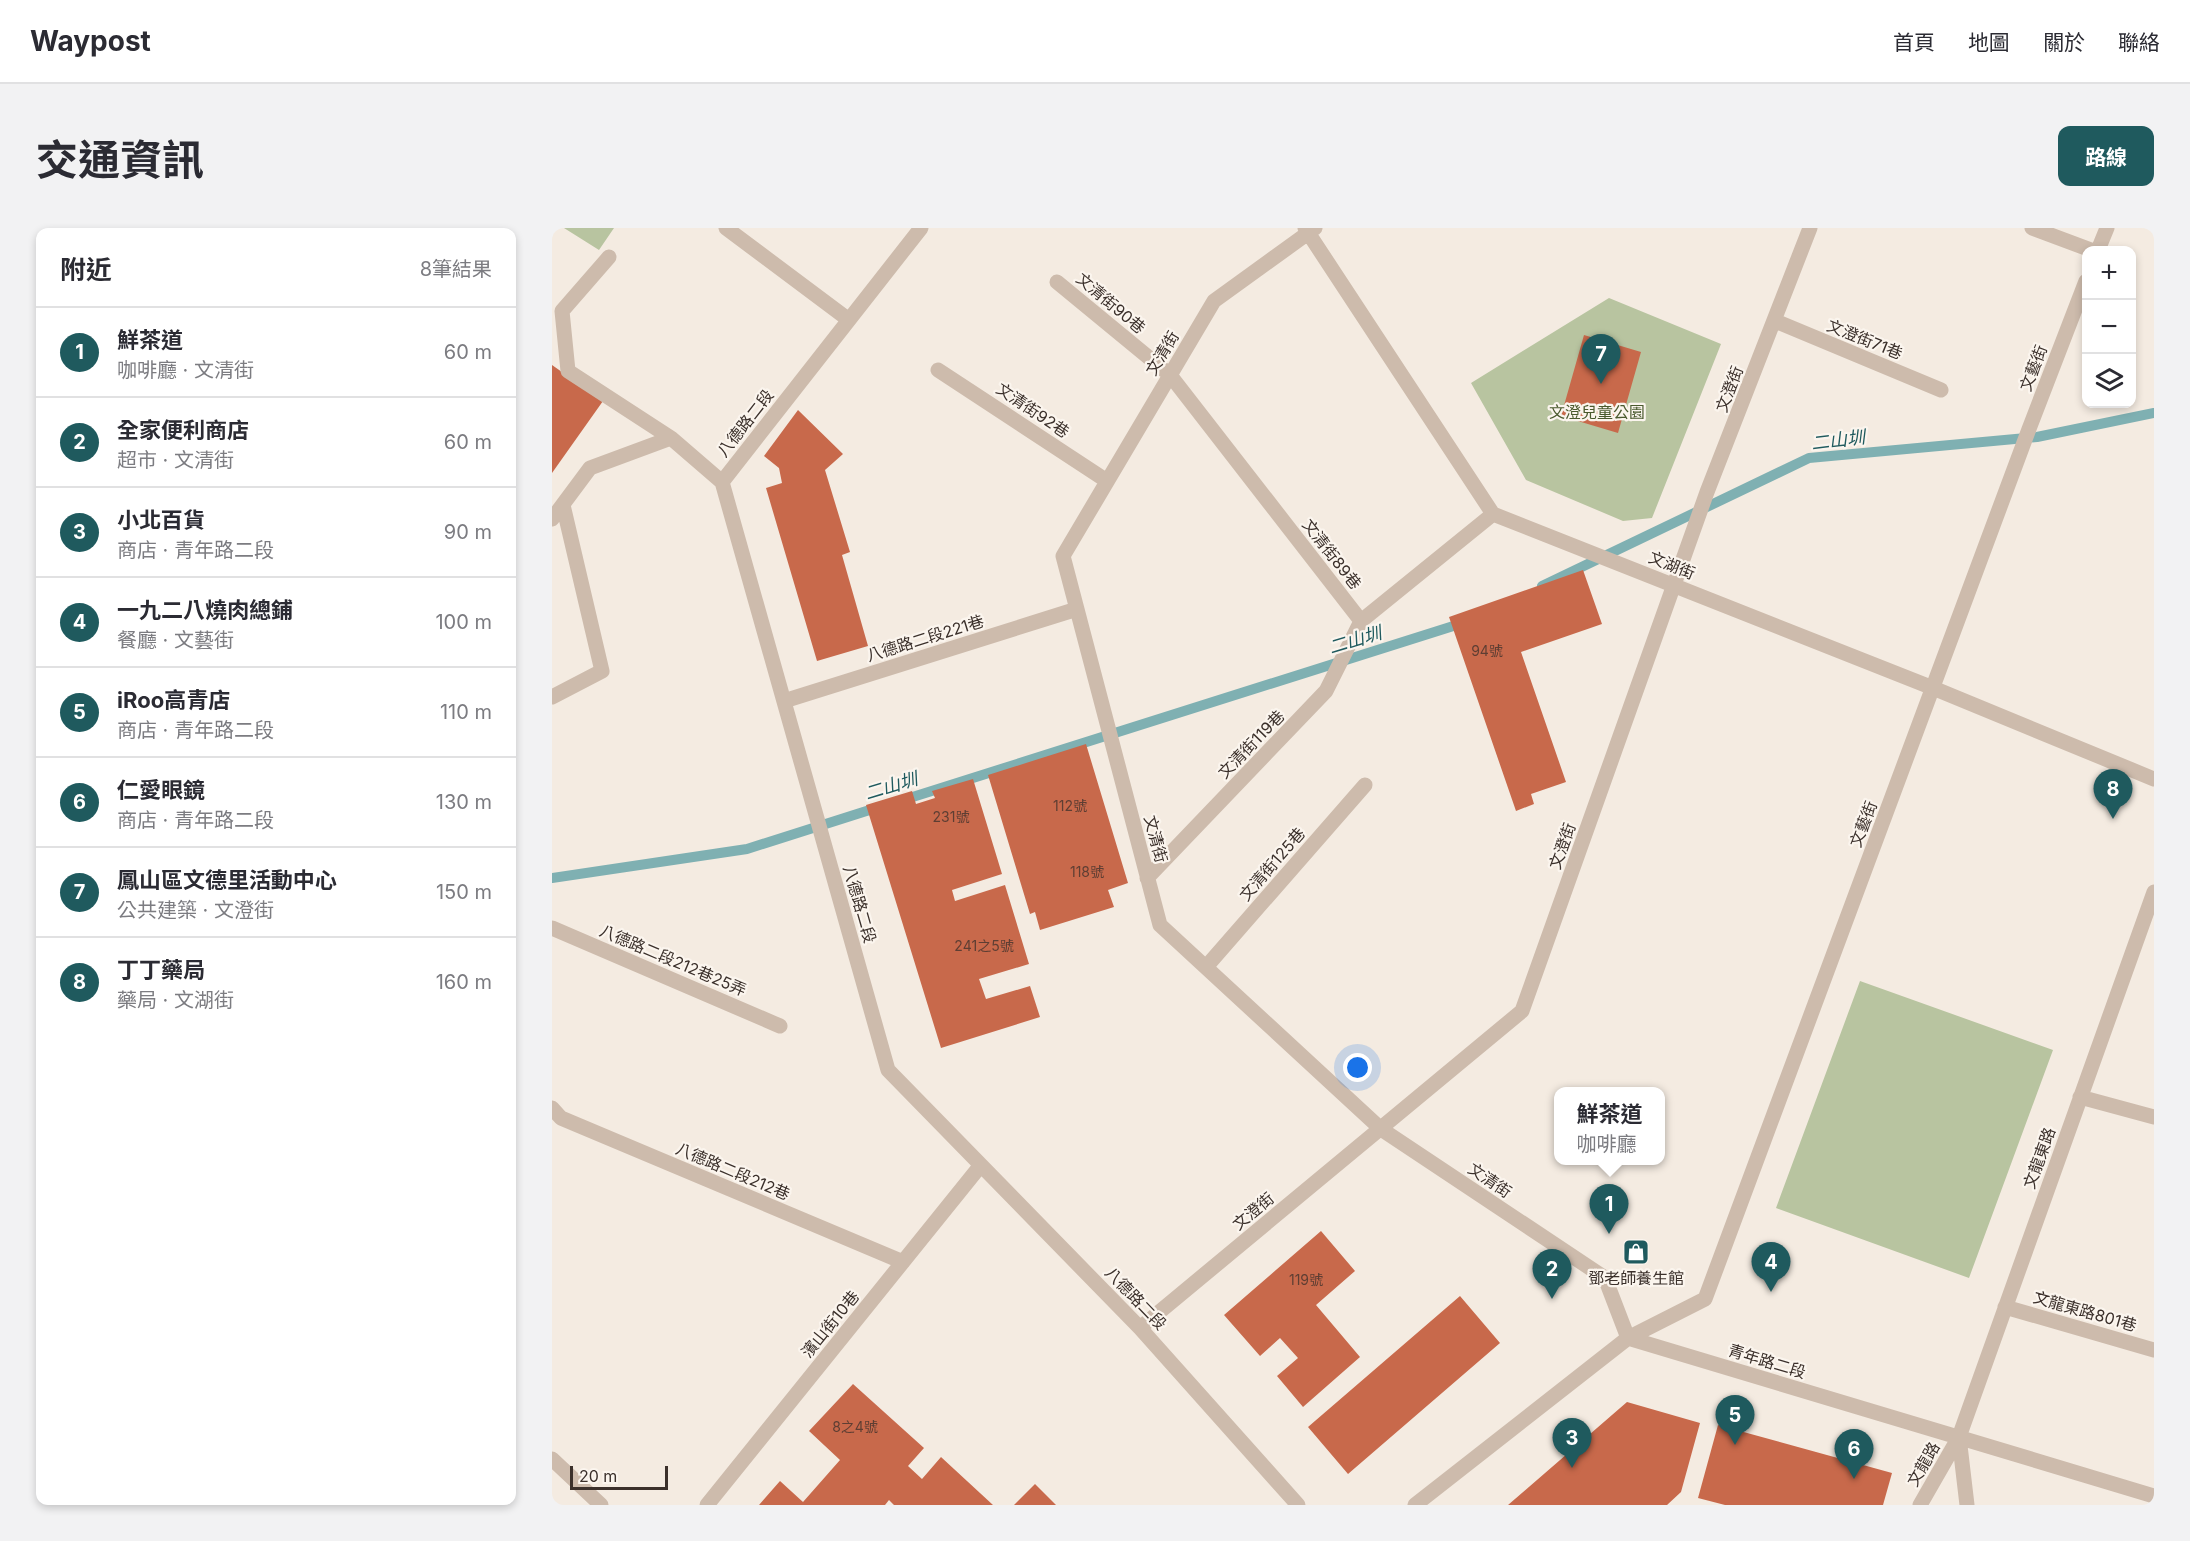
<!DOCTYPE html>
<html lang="zh-TW">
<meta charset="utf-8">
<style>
:root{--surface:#fff;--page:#f2f2f3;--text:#2b2b33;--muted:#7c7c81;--line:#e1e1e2;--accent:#1f5a5e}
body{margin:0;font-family:Inter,"Noto Sans TC",sans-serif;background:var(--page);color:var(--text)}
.controls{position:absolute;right:18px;top:18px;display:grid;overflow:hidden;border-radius:12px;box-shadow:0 3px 9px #0003}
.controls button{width:54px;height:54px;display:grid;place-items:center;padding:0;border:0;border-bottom:2px solid var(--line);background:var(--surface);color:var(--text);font:30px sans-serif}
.scale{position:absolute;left:18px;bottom:15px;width:98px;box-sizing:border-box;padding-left:6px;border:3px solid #3b302b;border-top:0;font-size:16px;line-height:21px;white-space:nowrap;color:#3b302b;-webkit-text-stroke:4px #fbf5ee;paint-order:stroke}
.you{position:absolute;left:806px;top:840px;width:21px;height:21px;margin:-15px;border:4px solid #fff;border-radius:50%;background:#1a73e8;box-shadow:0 0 0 9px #1a73e833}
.badge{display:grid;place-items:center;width:39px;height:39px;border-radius:50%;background:var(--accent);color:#fff;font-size:20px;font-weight:700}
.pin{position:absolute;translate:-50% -50px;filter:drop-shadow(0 2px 3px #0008)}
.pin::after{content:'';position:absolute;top:32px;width:21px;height:18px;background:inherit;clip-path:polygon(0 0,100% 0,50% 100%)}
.popup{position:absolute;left:1002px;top:859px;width:111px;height:78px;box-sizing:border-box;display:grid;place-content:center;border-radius:12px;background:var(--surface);filter:drop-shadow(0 2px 4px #0005);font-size:20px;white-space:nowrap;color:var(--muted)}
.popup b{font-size:22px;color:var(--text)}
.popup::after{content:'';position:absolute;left:50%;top:100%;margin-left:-12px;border:12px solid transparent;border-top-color:var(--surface)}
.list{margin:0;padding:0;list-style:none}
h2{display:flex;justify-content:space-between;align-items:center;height:78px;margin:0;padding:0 24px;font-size:26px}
h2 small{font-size:20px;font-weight:400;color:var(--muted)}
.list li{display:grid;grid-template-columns:39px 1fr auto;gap:18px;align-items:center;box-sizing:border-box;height:90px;padding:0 24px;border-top:2px solid var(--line)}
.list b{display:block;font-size:22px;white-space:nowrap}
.list p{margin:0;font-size:20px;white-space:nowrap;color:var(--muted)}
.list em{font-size:20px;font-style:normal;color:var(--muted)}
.icon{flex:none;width:33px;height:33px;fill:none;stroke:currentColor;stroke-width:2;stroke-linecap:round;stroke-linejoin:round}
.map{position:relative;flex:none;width:1602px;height:1277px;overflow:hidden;border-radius:12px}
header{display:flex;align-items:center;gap:36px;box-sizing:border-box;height:84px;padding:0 30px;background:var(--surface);border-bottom:2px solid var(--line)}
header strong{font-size:28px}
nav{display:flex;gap:33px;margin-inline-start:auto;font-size:21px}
.intro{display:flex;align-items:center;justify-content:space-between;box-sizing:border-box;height:144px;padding:0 36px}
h1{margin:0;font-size:42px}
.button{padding:15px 27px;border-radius:12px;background:var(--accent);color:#fff;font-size:21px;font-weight:700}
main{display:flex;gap:36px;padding:0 36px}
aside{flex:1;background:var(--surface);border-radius:12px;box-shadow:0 3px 9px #0003}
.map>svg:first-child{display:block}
.green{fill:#b8c4a0}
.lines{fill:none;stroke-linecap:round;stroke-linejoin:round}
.stream{stroke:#7fb0b2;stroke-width:10}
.building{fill:#c8694b}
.minor{stroke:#cdbbac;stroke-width:15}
.labels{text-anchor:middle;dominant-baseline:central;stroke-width:4.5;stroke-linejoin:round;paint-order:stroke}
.number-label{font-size:14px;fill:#5e3e33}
.street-label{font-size:16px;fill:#3b302b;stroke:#fbf5ee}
.park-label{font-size:16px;fill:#4a5a2e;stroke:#fbf5ee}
.poi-label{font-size:16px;fill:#3b302b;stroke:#fbf5ee}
.water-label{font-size:18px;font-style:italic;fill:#1f5a5e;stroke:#fbf5ee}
</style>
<header>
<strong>Waypost</strong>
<nav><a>首頁</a><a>地圖</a><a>關於</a><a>聯絡</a></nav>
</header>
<div class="intro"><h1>交通資訊</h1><a class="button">路線</a></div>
<main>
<aside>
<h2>附近<small>8筆結果</small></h2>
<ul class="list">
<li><span class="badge">1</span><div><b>鮮茶道</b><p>咖啡廳 · 文清街</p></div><em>60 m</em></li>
<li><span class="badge">2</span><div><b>全家便利商店</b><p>超市 · 文清街</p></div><em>60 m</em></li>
<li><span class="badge">3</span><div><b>小北百貨</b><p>商店 · 青年路二段</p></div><em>90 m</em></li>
<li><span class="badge">4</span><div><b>一九二八燒肉總鋪</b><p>餐廳 · 文藝街</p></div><em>100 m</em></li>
<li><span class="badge">5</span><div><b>iRoo高青店</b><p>商店 · 青年路二段</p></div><em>110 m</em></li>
<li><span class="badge">6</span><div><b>仁愛眼鏡</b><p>商店 · 青年路二段</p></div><em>130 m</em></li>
<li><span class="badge">7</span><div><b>鳳山區文德里活動中心</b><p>公共建築 · 文澄街</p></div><em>150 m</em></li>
<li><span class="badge">8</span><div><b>丁丁藥局</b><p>藥局 · 文湖街</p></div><em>160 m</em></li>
</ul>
</aside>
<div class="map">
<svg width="1602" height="1277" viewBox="0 0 1602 1277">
<rect width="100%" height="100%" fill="#f4ebe1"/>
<!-- green -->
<path class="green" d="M12 0H62L47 22Z
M1057 70 1169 116 1100 290 1071 293 974 252 919 155Z
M1308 753 1501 822 1417 1050 1224 980Z"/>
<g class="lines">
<!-- stream -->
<path class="stream" d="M990 358 1257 230 1485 209 1602 185
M348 573 914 394
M0 650 195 621 327 579"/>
</g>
<!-- building -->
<path class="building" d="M1032 107 1089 124 1066 205 1009 188Z
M0 137 51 173 0 245Z
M246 182 291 226 273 242 298 324 290 327 316 418 265 433 214 260 230 255 227 240 212 228Z
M1031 342 1050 396 969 424 1014 554 979 566 982 576 964 583 897 389Z
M534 516 576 655 556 662 562 679 488 702 483 684 478 686 436 547Z
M421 551 450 646 400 662 403 673 453 657 477 736 427 751 434 771 478 758 488 789 389 820 314 577 360 563 364 576 383 570 380 563Z
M769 1003 803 1043 764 1077 808 1129 751 1179 725 1148 746 1130 728 1110 708 1128 672 1087Z
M908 1068 948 1115 796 1246 756 1199Z
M301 1156 372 1220 356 1238 370 1251 389 1229 441 1277H342L337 1272 333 1277H207L228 1253 251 1274 288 1232 257 1203Z
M1075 1174 1148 1195 1129 1264 1115 1277H956Z
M1166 1197 1340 1245 1331 1277H1173L1146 1270Z
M483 1256 504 1277H462Z"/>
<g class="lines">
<!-- minor -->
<path class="minor" d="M174 0 297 92
M369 0 170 254 336 842 588 1100 746 1277
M753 0 941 286 1381 460 1602 551
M763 0 662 73 511 328 608 697 829 901 1053 1050 1076 1110
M1480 0 1539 22
M1546 22 1555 0
M57 29 10 83 16 143 119 210
M505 54 618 147 809 393 941 286
M1223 93 1389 162
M386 142 555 253
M0 291 38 240 119 210 170 254
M0 469 50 443 11 277
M232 473 525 381
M595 650 774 463 809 393
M0 700 228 798
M654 739 813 557
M1528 869 1602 889
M0 880 9 890 351 1034
M1453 1079 1602 1122
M588 1100 970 783 1155 264 1258 0
M1076 1110 1602 1268
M1407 1209 1415 1277
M0 1231 49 1277
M155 1277 429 937
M863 1277 1076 1110 1153 1071 1477 201 1534 53
M1368 1277 1407 1209 1602 664"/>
</g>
<!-- icons -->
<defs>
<symbol id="shop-square" viewBox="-11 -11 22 22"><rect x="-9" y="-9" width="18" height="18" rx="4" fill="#1f5a5e" stroke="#fbf5ee"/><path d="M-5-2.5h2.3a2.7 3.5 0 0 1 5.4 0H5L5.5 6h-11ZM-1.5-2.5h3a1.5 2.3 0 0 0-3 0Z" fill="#fff"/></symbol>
</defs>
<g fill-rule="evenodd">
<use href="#shop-square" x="1069" y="1009" width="30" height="30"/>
</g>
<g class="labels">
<!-- number labels -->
<g class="number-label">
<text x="935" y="422">94號</text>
<text x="518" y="577">112號</text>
<text x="399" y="588">231號</text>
<text x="535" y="643">118號</text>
<text x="432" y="717">241之5號</text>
<text x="754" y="1051">119號</text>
<text x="303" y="1198">8之4號</text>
</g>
<!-- street labels -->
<g class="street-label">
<text transform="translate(559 75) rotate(40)">文清街90巷</text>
<text transform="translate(1313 111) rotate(22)">文澄街71巷</text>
<text transform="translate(610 125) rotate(-59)">文清街</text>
<text transform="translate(1481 140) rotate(-69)">文藝街</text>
<text transform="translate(1177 161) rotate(-69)">文澄街</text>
<text transform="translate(481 182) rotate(34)">文清街92巷</text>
<text transform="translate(193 195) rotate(-52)">八德路二段</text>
<text transform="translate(780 326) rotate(52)">文清街89巷</text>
<text transform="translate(1120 337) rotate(22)">文湖街</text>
<text transform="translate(373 410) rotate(-17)">八德路二段221巷</text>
<text transform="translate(699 516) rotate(-46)">文清街119巷</text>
<text transform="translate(1311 596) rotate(-69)">文藝街</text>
<text transform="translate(604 611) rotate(75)">文清街</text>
<text transform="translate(1010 618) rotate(-70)">文澄街</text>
<text transform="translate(720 636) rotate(-49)">文清街125巷</text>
<text transform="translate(308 676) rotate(74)">八德路二段</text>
<text transform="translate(121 732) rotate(23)">八德路二段212巷25弄</text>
<text transform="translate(1487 930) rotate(-70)">文龍東路</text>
<text transform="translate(181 943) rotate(23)">八德路二段212巷</text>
<text transform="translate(938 952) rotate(34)">文清街</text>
<text transform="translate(701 983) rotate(-40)">文澄街</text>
<text transform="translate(584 1070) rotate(46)">八德路二段</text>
<text transform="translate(1533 1083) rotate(16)">文龍東路801巷</text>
<text transform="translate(278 1096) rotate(-51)">濱山街10巷</text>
<text transform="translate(1215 1133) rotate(17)">青年路二段</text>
<text transform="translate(1371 1236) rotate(-60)">文龍路</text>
</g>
<!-- park labels -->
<g class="park-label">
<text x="1045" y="184">文澄兒童公園</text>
</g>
<!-- poi labels -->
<g class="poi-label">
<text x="1084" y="1050">鄧老師養生館</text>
</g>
<!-- water labels -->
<g class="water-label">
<text transform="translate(1286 212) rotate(-7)">二山圳</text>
<text transform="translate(803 412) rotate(-17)">二山圳</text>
<text transform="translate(339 558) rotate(-17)">二山圳</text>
</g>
</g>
</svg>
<div class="controls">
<button>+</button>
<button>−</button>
<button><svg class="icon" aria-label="layers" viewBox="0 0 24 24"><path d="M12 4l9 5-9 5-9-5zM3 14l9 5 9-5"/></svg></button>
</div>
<div class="scale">20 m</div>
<div class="you"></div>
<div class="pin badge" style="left:1057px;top:1006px">1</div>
<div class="popup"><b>鮮茶道</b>咖啡廳</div>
<div class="pin badge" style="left:1000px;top:1071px">2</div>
<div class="pin badge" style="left:1020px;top:1240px">3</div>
<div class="pin badge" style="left:1219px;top:1064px">4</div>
<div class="pin badge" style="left:1183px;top:1217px">5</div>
<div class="pin badge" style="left:1302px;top:1251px">6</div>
<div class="pin badge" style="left:1049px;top:156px">7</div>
<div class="pin badge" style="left:1561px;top:591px">8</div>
</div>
</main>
